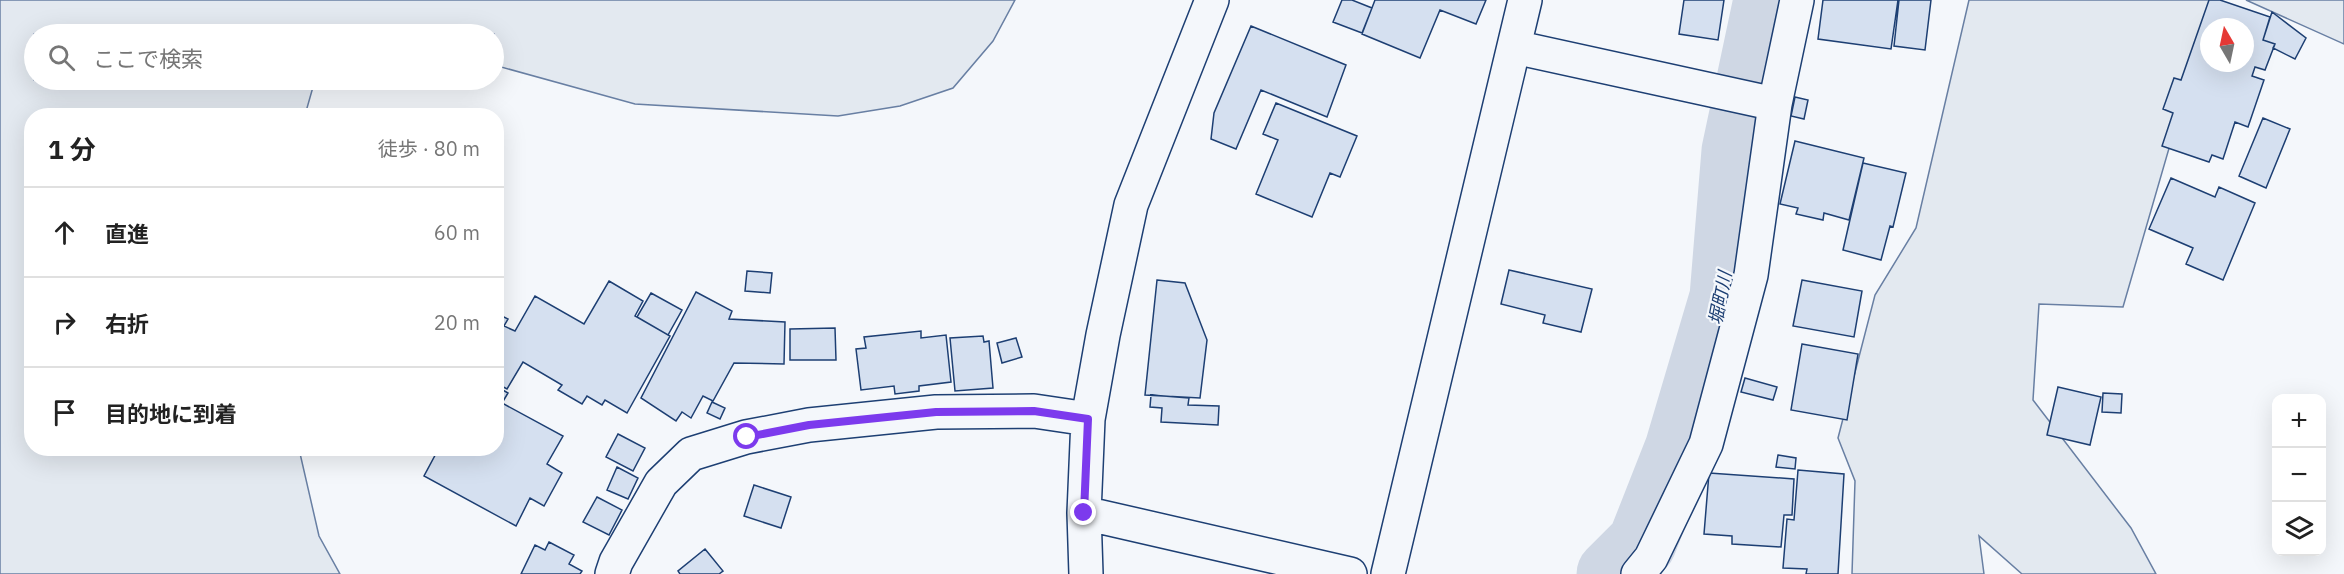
<!DOCTYPE html>
<html lang="ja">
<meta charset="utf-8">
<style>
:root{--surface:#fff;--page:#f2f2f2;--text:#222;--muted:#767676;--line:#e0e0e0}
body{margin:0;font-family:"IBM Plex Sans","Noto Sans JP",sans-serif;background:var(--page);color:var(--text)}
.controls{position:absolute;right:18px;bottom:18px;display:grid;overflow:hidden;border-radius:12px;box-shadow:0 6px 24px #0002}
.controls button{width:54px;height:54px;display:grid;place-items:center;padding:0;border:0;border-bottom:2px solid var(--line);background:var(--surface);color:var(--text);font:30px sans-serif}
.compass{position:absolute;left:2200px;top:18px;width:54px;height:54px;border-radius:50%;background:var(--surface);box-shadow:0 6px 24px #0002;rotate:351deg}
.stop{position:absolute;width:18px;height:18px;margin:-14px;border:4px solid #7c3aed;border-radius:50%;background:#fff}
.stop.end{background:#7c3aed;border-color:#fff;box-shadow:0 2px 6px #0008}
.list{margin:0;padding:0;list-style:none}
h2{display:flex;justify-content:space-between;align-items:center;height:78px;margin:0;padding:0 24px;font-size:26px}
h2 small{font-size:20px;font-weight:400;color:var(--muted)}
.list li{display:grid;grid-template-columns:39px 1fr auto;gap:18px;align-items:center;box-sizing:border-box;height:90px;padding:0 24px;border-top:2px solid var(--line)}
.list b{display:block;font-size:22px;white-space:nowrap}
.list em{font-size:20px;font-style:normal;color:var(--muted)}
.icon{flex:none;width:33px;height:33px;fill:none;stroke:currentColor;stroke-width:2;stroke-linecap:round;stroke-linejoin:round}
.map{position:relative;flex:none;width:2344px;height:574px;overflow:hidden}
.search{position:absolute;background:var(--surface);box-shadow:0 6px 24px #0002;left:24px;top:24px;width:480px;height:66px;display:flex;align-items:center;gap:15px;box-sizing:border-box;padding:0 21px;border-radius:33px;color:var(--muted);font-size:22px}
.panel{position:absolute;background:var(--surface);box-shadow:0 6px 24px #0002;left:24px;top:108px;width:480px;height:348px;border-radius:24px}
.map>svg:first-child{display:block}
.green{fill:#e3e9f0;stroke:#687fa3;stroke-width:1.5}
.lines{fill:none;stroke-linecap:round;stroke-linejoin:round}
.river{stroke:#cfd7e4;stroke-width:69}
.building{fill:#d5e0f0;stroke:#1d3f73;stroke-width:1.5;fill-rule:evenodd}
.minor-casing{stroke:#1d3f73;stroke-width:36}
.minor{stroke:#f4f7fb;stroke-width:33}
.route{stroke:#7c3aed;stroke-width:8}
.labels{text-anchor:middle;dominant-baseline:central;stroke-width:4.5;stroke-linejoin:round;paint-order:stroke}
.water-label{font-size:18px;font-style:italic;fill:#1d3f73;stroke:#f4f7fb}
</style>
<div class="map">
<svg width="2344" height="574" viewBox="0 0 2344 574">
<rect width="100%" height="100%" fill="#f4f7fb"/>
<!-- green -->
<path class="green" d="M0 0H1015L993 41 953 88 900 106 838 116 635 104 494 65V34H34V80H315L305 115 32 116V448L299 449 319 536 340 574H0Z
M1969 0H2212L2123 307 2039 304 2033 400 2131 528 2156 574H2022L1979 536 1984 574H1852L1855 481 1838 438 1875 295 1916 228Z
M2246 0H2344V44Z"/>
<g class="lines">
<!-- river -->
<path class="river" d="M1611 574 1642 543 1679 449 1724 297 1736 151 1768 0"/>
</g>
<!-- building -->
<path class="building" d="M1342 0H1352L1372 8 1362 33 1333 22Z
M1375 0H1486L1476 24 1440 10 1420 58 1362 34Z
M1684 0H1724L1718 40 1679 34Z
M1823 0H1898L1891 49 1818 39Z
M1899 0H1931L1925 50 1894 46Z
M2209 0H2220L2270 17 2263 40 2275 44 2265 70 2255 67 2252 76 2264 80 2248 127 2235 122 2223 159 2212 155 2209 162 2162 146 2173 113 2163 109 2174 78 2181 80ZM2209 27H2245V63H2209Z
M2272 12 2306 38 2295 59 2273 48 2275 44 2263 40Z
M1251 26 1346 65 1327 117 1261 90 1236 149 1211 139 1214 113Z
M1795 97 1808 100 1804 119 1791 116Z
M1276 103 1357 136 1340 177 1330 173 1312 217 1256 194 1278 140 1263 134Z
M2263 118 2290 129 2266 188 2239 176Z
M1795 141 1864 158 1849 220 1824 213 1823 220 1796 214 1798 208 1780 204Z
M1863 163 1906 173 1893 227 1890 226 1881 260 1843 250Z
M2171 178 2215 197 2219 187 2255 203 2223 280 2186 264 2193 248 2149 229Z
M1509 270 1592 289 1581 332 1543 323 1545 315 1501 304Z
M747 271 772 273 770 293 745 291Z
M1157 280 1185 283 1207 340 1200 398 1145 395Z
M1802 280 1862 291 1854 337 1793 326Z
M609 281 643 301 635 316 670 336 627 413 605 400 602 405 587 396 582 404 558 390 562 385 523 362 507 389 496 383V363L502 354 496 351V313L508 319 504 326 515 331 535 296 584 324Z
M696 292 732 311 729 319 785 322 784 364 734 363 713 401 703 396 691 418 682 412 676 421 641 398Z
M651 293 682 310 668 335 637 317Z
M835 328 836 360H790V329Z
M921 331V338L946 335 951 382 919 386V391L895 394 894 386 861 390 856 349 866 348 864 337Z
M983 336 984 342 989 341 993 388 955 391 950 338Z
M1016 338 1022 357 1002 363 997 343Z
M1802 344 1858 354 1847 420 1791 410Z
M1745 378 1777 387 1773 400 1741 392Z
M496 386 508 393 502 403 563 436 547 464 562 473 544 506 530 498 516 526 424 476 439 448H496Z
M2058 387 2101 397 2090 445 2047 435Z
M2103 393 2122 394 2121 413 2102 412Z
M1151 395 1189 398 1188 405 1219 406 1218 425 1161 422 1162 408 1150 407Z
M712 402 725 408 720 419 707 413Z
M618 434 645 448 633 471 606 457Z
M1778 455 1796 458 1795 469 1776 467Z
M617 467 638 478 628 499 607 490Z
M1798 470 1844 474 1838 574H1806L1807 569 1783 568 1787 519 1794 520Z
M1709 473 1794 479 1792 515H1784L1781 547 1732 544V536L1704 534Z
M754 485 791 497 781 528 744 516Z
M597 497 622 510 609 535 583 522Z
M549 542 574 555 569 564 582 571 580 574H521L535 545 545 550Z
M705 549 723 571 719 574H680L678 571Z"/>
<g class="lines">
<defs>
<path id="minor" d="M1514 47 1775 104
M1084 513 1350 574
M612 574 616 562 661 483 691 454 746 437 809 425 936 412 1034 411 1088 419
M1086 574 1084 513 1088 419 1103 335 1131 205 1212 0
M1388 574 1525 0
M1638 574 1651 558 1706 444 1751 275 1775 104 1797 0"/>
</defs>
<!-- minor casing -->
<use href="#minor" class="minor-casing"/>
<!-- minor -->
<use href="#minor" class="minor"/>
</g>
<g class="lines">
<!-- route -->
<path class="route" d="M747 437 809 425 936 412 1034 411 1088 419 1084 513"/>
</g>
<g class="labels">
<!-- water labels -->
<g class="water-label">
<text transform="translate(1720 298) rotate(-79)">堀町川</text>
</g>
</g>
</svg>
<div class="controls">
<button>+</button>
<button>−</button>
<button><svg class="icon" aria-label="layers" viewBox="0 0 24 24"><path d="M12 4l9 5-9 5-9-5zM3 14l9 5 9-5"/></svg></button>
</div>
<svg class="compass" viewBox="-18 -18 36 36"><path d="M0-13l5 13h-10z" fill="#e53935"/><path d="M0 13l5-13h-10z" fill="#767676"/></svg>
<div class="stop" style="left:747px;top:437px"></div>
<div class="stop end" style="left:1084px;top:513px"></div>
<div class="search"><svg class="icon" aria-label="search" viewBox="0 0 24 24"><circle cx="10" cy="10" r="6"/><path d="M15 15l6 6"/></svg>ここで検索</div>
<section class="panel">
<h2>1 分<small>徒歩 · 80 m</small></h2>
<ul class="list">
<li><svg class="icon" aria-label="ahead" viewBox="0 0 24 24"><path d="M12 20V5M6 11l6-6 6 6"/></svg><div><b>直進</b></div><em>60 m</em></li>
<li><svg class="icon" aria-label="right" viewBox="0 0 24 24"><path d="M7 20v-9h11M14 6l5 5-5 5"/></svg><div><b>右折</b></div><em>20 m</em></li>
<li><svg class="icon" aria-label="arrive" viewBox="0 0 24 24"><path d="M6 21V4h12l-3 4 3 4H6"/></svg><div><b>目的地に到着</b></div></li>
</ul>
</section>
</div>
